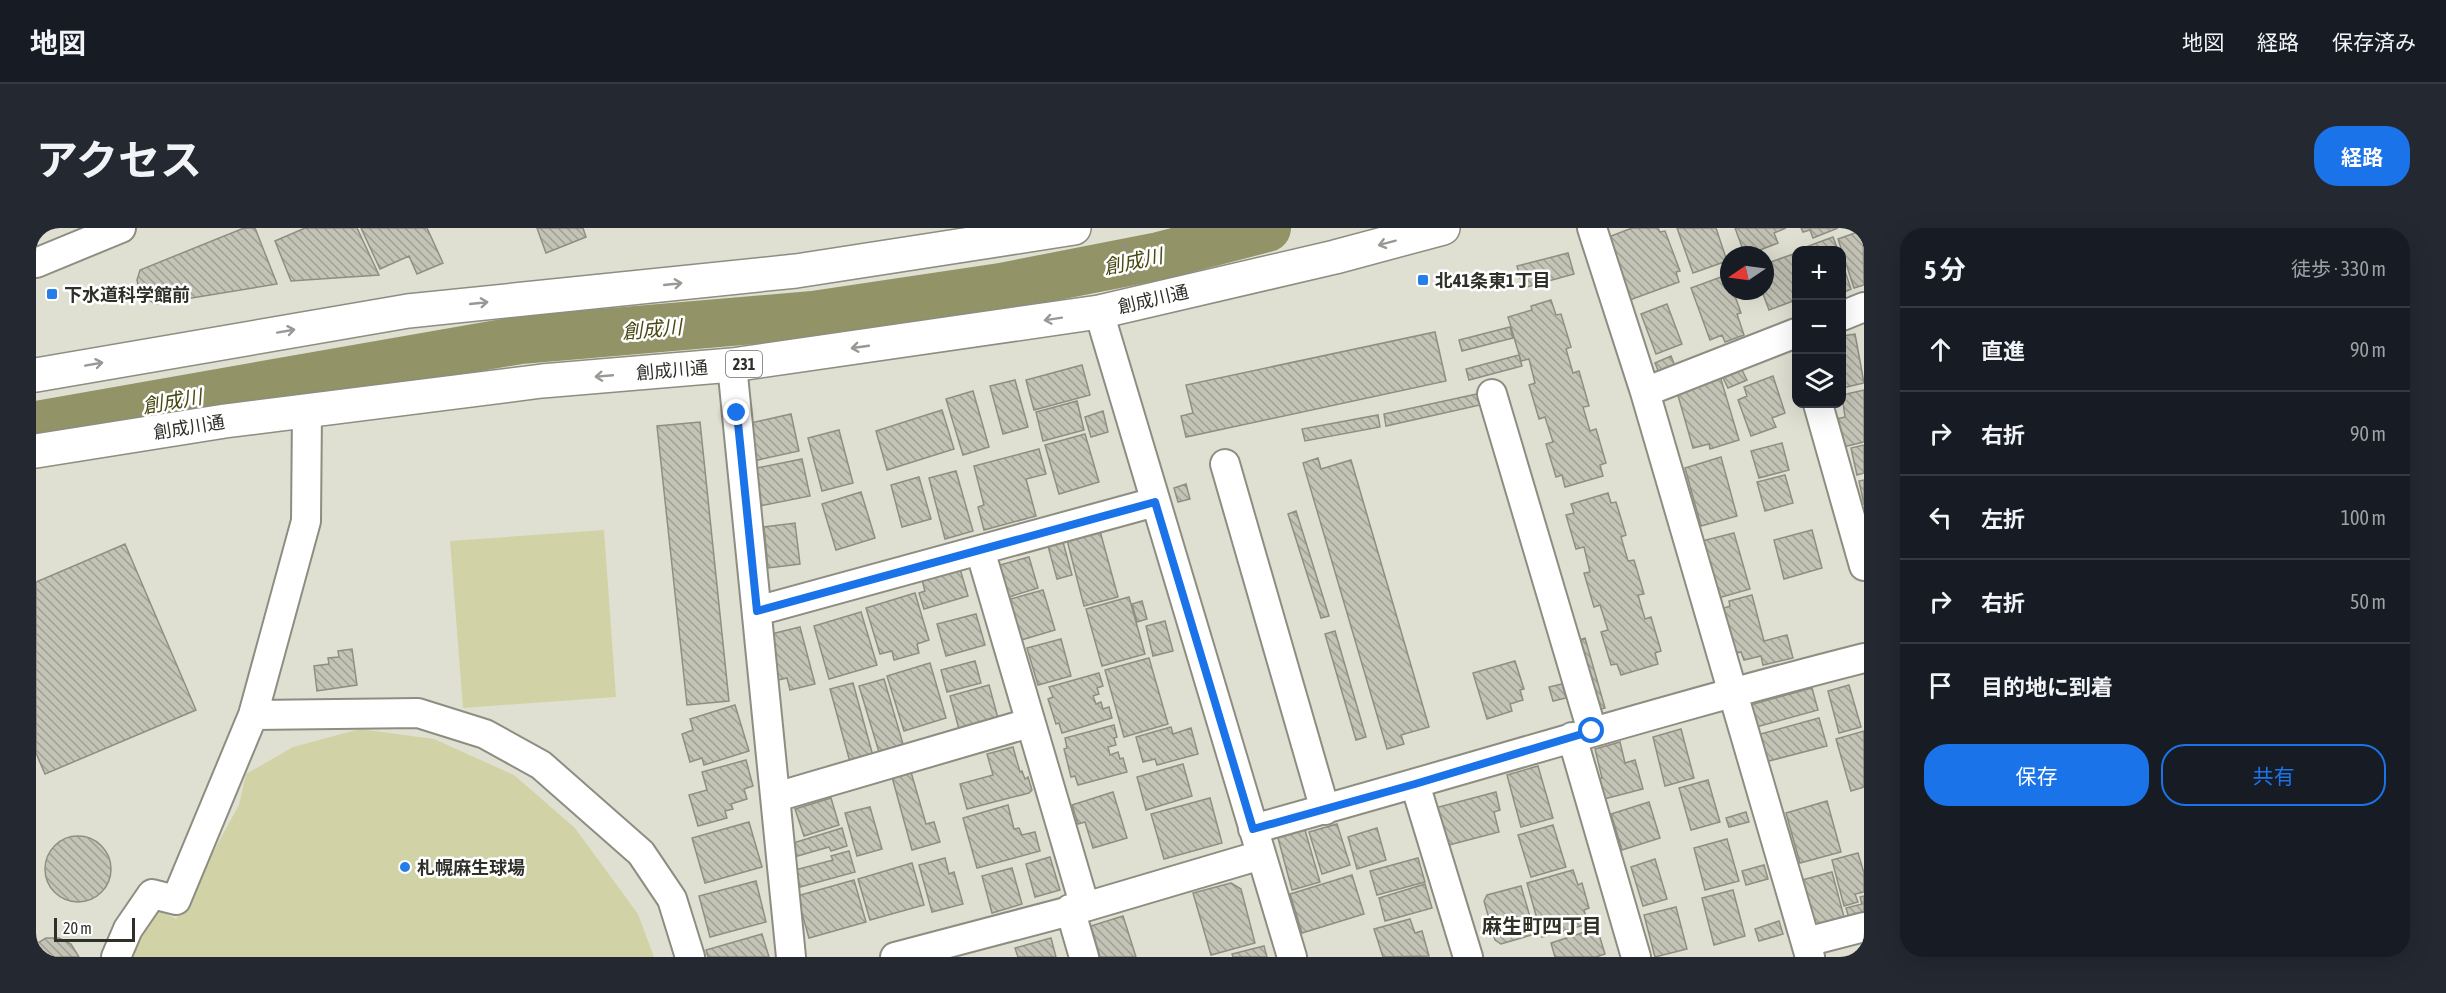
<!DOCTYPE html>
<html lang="ja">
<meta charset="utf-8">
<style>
:root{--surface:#171b24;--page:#242831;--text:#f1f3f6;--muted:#9ea1a6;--line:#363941;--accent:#1a73e8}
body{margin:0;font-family:"Asap Condensed","Noto Sans JP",sans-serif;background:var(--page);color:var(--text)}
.controls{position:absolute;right:18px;top:18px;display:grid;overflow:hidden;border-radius:12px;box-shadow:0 6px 24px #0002}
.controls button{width:54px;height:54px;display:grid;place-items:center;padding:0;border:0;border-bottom:2px solid var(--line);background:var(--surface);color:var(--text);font:30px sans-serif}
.compass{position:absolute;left:1684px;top:18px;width:54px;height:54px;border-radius:50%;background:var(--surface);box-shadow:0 6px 24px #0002;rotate:257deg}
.scale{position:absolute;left:18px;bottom:15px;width:81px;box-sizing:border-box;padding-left:6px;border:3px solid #30302b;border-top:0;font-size:16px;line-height:21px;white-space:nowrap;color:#30302b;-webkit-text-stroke:4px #fff;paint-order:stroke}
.stop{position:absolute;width:18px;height:18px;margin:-14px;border:4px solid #1a73e8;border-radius:50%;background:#fff}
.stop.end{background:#1a73e8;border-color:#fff;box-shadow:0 2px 6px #0008}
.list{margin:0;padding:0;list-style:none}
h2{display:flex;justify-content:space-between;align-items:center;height:78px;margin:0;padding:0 24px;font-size:26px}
h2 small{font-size:20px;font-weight:400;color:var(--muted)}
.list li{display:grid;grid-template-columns:39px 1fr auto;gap:18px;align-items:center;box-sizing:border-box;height:84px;padding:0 24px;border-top:2px solid var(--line)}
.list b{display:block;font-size:22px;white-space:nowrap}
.list em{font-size:20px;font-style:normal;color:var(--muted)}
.actions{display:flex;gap:12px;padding:18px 24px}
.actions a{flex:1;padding:14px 0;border:2px solid var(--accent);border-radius:24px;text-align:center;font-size:21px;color:var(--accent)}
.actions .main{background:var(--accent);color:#fff}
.icon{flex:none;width:33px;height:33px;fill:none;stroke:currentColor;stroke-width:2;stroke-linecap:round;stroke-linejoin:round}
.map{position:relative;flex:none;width:1828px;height:729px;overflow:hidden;border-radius:24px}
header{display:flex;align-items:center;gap:36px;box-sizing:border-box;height:84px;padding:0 30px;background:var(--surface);border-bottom:2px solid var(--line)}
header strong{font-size:28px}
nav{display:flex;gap:33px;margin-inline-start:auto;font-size:21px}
.intro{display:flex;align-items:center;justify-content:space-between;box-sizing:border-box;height:144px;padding:0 36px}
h1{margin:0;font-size:42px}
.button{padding:15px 27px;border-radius:24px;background:var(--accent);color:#fff;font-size:21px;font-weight:700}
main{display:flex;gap:36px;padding:0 36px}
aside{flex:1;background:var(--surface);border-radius:24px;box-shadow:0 6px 24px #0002}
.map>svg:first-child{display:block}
.green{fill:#d1d3a6}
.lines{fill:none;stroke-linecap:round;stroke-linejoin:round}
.river{stroke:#929367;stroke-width:48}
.building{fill:url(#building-back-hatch);stroke:#8e8f82;stroke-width:1.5}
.minor-casing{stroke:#8d8d81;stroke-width:32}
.highway-casing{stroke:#8d8d81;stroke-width:36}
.path{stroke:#909086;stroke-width:4;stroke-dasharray:4.5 4.5;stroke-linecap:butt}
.minor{stroke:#fff;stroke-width:28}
.highway{stroke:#fff;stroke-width:33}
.oneway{stroke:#989895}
.route{stroke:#1a73e8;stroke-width:8}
.poi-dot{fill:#267ee8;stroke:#fff;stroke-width:2}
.labels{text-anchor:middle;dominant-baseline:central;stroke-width:5;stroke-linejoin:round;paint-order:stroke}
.shield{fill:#fff;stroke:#6e6e6b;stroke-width:1.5}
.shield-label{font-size:16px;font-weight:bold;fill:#30302b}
.poi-label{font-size:18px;font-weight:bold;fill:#30302b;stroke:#fff;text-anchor:start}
.street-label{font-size:18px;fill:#30302b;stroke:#fff}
.water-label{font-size:20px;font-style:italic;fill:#484913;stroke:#fff}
.neighbourhood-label{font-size:20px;font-weight:bold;fill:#313227;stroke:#fff}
</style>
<header>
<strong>地図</strong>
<nav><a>地図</a><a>経路</a><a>保存済み</a></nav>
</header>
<div class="intro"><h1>アクセス</h1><a class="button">経路</a></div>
<main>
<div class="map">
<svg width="1828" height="729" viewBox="0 0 1828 729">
<defs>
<pattern id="building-back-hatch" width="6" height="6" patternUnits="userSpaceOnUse" patternTransform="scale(1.5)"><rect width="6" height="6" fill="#c3c3b6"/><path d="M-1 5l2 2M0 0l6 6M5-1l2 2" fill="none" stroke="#9f9f94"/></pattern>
</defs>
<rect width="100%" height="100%" fill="#dfe0d2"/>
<!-- green -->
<path class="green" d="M568 302 580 469 427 480 414 313Z
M324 501 398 511 478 547 539 600 602 686 618 729H91L119 679 140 691 203 577 210 546 257 519Z"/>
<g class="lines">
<!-- river -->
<path class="river" d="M0 197 484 112 777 87 965 59 1123 28 1231 0"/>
</g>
<!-- building -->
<path class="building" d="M208 0H219L241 56 119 76 104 66 101 52 104 42Z
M269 0H321L343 47 255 53 239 13Z
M325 0H391L407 35 381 46 373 28 344 41Z
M501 0H547L550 9 510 25Z
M1596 0H1622L1624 4 1629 3 1644 43 1640 44 1643 54 1591 73 1570 10Z
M1641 0H1680L1691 33 1657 45Z
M1699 0H1750L1738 5 1742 15 1711 27H1709Z
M1765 0H1802L1777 10 1774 2 1767 4Z
M1827 2 1828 57 1818 60 1802 11Z
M1797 9 1802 22H1771L1770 19Z
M1532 25 1538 46 1487 60 1481 38Z
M1760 25V72L1733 82 1726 63H1729V36Z
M1806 34 1815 61 1806 65Z
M1693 46V63H1703L1704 66 1699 68 1705 85 1701 86 1708 107 1689 114 1686 107 1674 112 1655 60Z
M1515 72 1520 87 1525 86 1535 119 1530 121 1537 145 1543 143 1553 178 1547 179 1554 203 1560 201 1570 235 1564 237 1567 248 1529 259 1526 247 1520 249 1510 216 1517 214 1509 189 1503 191 1493 157 1499 155 1493 131 1485 133 1472 89 1496 82 1495 78Z
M1631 76 1646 116 1620 126 1605 86Z
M1474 99 1477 110 1426 123 1423 112Z
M1399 104 1410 153 1150 209 1145 188 1157 185 1150 157Z
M1819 106 1828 155 1806 160V108Z
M1483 127 1486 138 1433 152 1430 141Z
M1635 128 1639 138 1623 145 1619 135Z
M1046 137 1054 167 998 182 990 152Z
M1706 142 1711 152 1692 160 1687 150Z
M1684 148 1703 212 1674 221 1673 216 1657 220 1641 164Z
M1737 148 1749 185 1736 190 1740 199 1715 208 1702 172 1711 168 1708 159Z
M979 152 992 199 967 206 954 158Z
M1828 162V214L1807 219 1800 191 1809 189 1806 167Z
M937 163 953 219 927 227 910 171Z
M1441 166 1444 177 1350 198 1348 186Z
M1041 173 1048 202 1007 213 1000 184Z
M906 182 918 221 851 242 840 203Z
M1067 183 1072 204 1055 209 1049 189Z
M755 186 763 223 717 233 710 196Z
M1342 187 1344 199 1269 213 1266 201Z
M664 194 693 473 651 477 621 198Z
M803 202 817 255 786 263 772 210Z
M1049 206 1063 254 1023 266 1009 217Z
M1746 215 1753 242 1723 250 1715 223Z
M1828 217V245L1821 247 1815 220Z
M1003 221 1010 246 990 251 1000 288 948 302 942 279 948 277 938 238Z
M1685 229 1701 288 1665 298 1649 240Z
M1282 230 1285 241 1315 232 1393 499 1365 507 1368 516 1351 521 1267 235Z
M766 231 774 268 724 278 716 241Z
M920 243 937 303 909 311 893 250Z
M1749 247 1757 275 1729 283 1721 254Z
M883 249 895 291 866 299 855 257Z
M1828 252V277L1823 253Z
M1150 256 1154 271 1142 274 1138 260Z
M825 264 839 310 800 322 786 276Z
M1572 265 1575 275 1580 274 1590 307 1585 309 1592 333 1598 332 1608 366 1602 367 1609 391 1615 389 1625 423 1619 425 1622 436 1585 447 1581 436 1575 437 1565 404 1572 402 1564 377 1558 379 1548 345 1554 344 1548 319 1540 321 1530 287 1538 285 1535 276Z
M1260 283 1293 388 1285 390 1252 286Z
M759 295 764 336 732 340 728 299Z
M1776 302 1786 340 1748 351 1738 312Z
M1064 303 1082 369 1048 378 1031 312Z
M1698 305 1714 361 1682 370 1666 313Z
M1027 314 1036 347 1021 351 1012 318Z
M89 316 160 482 9 546 0 525V354Z
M993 329 1002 360 973 369 964 337Z
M924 341 932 368 888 381 883 365 889 363 886 352Z
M1007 362 1019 402 982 413 971 372Z
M879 365 893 412 881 416 883 425 858 432 856 423 844 426 830 380Z
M1716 367 1728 413 1751 407 1757 430 1727 437 1725 428 1708 432 1705 424 1697 426 1685 381 1694 378 1693 373Z
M1093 369 1109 426 1066 438 1050 381Z
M1106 373 1111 391 1101 394 1096 376Z
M825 384 841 437 793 451 778 398Z
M940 386 949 417 910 428 901 396Z
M1129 393 1137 423 1117 428 1110 398Z
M764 399 779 456 754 462 751 450 742 452 731 407Z
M1299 403 1330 509 1320 512 1289 406Z
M1549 410 1569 480 1561 482 1541 413Z
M1025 411 1035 448 1002 457 991 420Z
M316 421 321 457 281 463 278 438 293 436 292 430 303 429 302 423Z
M1113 430 1132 496 1088 509 1069 442Z
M939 433 945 455 911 464 905 442Z
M1479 433 1488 461 1484 462 1487 472 1474 476 1476 483 1451 491 1437 445Z
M894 435 910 490 868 503 851 448Z
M1063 445 1067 458 1061 460 1063 466 1057 468 1060 476 1065 474 1067 481 1073 479 1076 490 1026 505 1023 495 1020 496 1012 471 1017 469 1013 459Z
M848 451 867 516 843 524 823 458Z
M817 455 837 528 814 534 794 461Z
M1526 456 1530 470 1517 473 1513 459Z
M953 457 962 490 923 501 914 468Z
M1813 457 1825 499 1803 505 1792 463Z
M1776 460 1782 482 1720 499 1714 477Z
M699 477 713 523 668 537 666 530 654 534 646 506 657 502 654 491Z
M1783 490 1791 518 1729 534 1721 507Z
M1078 497 1081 509 1078 510 1080 517 1072 519 1074 527 1082 524 1084 531 1087 530 1091 544 1042 557 1039 548 1035 549 1028 521 1031 520 1029 510Z
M1135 499 1137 506 1155 500 1162 526 1121 537 1119 531 1107 534 1100 509Z
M1645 501 1658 550 1629 558 1617 509Z
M1828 503V559L1815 563 1800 511Z
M1584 514 1589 535 1599 532 1607 561 1564 572 1559 552 1566 550 1559 521Z
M977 519 984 544 986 543 989 551 992 549 996 562 993 565 931 581 924 556 957 547 951 526Z
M710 532 717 558 708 561 711 571 695 576 697 581 689 583 691 590 662 598 653 567 671 562 666 544Z
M1147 536 1156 568 1110 582 1101 549Z
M1502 538 1517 590 1485 599 1471 547Z
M875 544 890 596 898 594 904 614 876 622 856 549Z
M1672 552 1684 594 1655 602 1643 560Z
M1077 564 1091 610 1057 620 1049 594 1042 596 1036 577Z
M1460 564 1464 582 1458 584 1463 604 1409 618 1399 580Z
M795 570 803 597 768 608 759 581Z
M1174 570 1186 615 1128 631 1115 586Z
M1791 573 1805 624 1764 635 1750 585Z
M1613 574 1624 610 1586 622 1575 586Z
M972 577 978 601 983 600 986 607 999 604 1004 623 941 640 927 590Z
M834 579 846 621 821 628 809 585Z
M1710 584 1713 594 1693 599 1690 590Z
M713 594 726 639 669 655 656 610Z
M1301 596 1314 637 1286 646 1273 604Z
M1517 597 1530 639 1495 649 1482 607Z
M806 600 811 618 795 623 793 619 758 629 754 616Z
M1341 600 1350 632 1321 641 1312 609Z
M1269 602 1284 654 1256 662 1242 610Z
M9 641a33 33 0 1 1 66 0a33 33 0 1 1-66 0Z
M1691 611 1703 653 1669 662 1658 620Z
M813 623 819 644 764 659 759 642 797 632 795 628Z
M1822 625 1828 645V664L1819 666 1822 674 1808 678 1796 632Z
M1014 629 1024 662 999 669 990 636Z
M909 630 913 646 918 644 927 676 896 684 883 637Z
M1382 630 1389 654 1341 667 1334 643Z
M1619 631 1631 671 1607 678 1595 639Z
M876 635 888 677 834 692 822 651Z
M1728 637 1732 651 1710 657 1706 643Z
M976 640 986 676 956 685 946 648Z
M1537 642 1542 657 1546 655 1553 680 1548 682 1552 696 1506 709 1491 655Z
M1796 644 1808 689 1778 697 1766 652Z
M1316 647 1328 686 1266 705 1254 666Z
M818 652 830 694 773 710 761 668Z
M720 653 730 694 674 709 663 668Z
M1195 655 1205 661 1219 715 1175 727 1157 665Z
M1389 656 1396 680 1349 693 1343 670Z
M1485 658 1499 706 1465 716 1459 712 1448 673 1451 667Z
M1697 662 1709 708 1678 717 1666 670Z
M1828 668V686L1813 690 1810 680 1826 676 1824 669Z
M1640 679 1651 721 1619 729 1608 687Z
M1087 688 1100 729H1064L1055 698Z
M1374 691 1379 705 1386 703 1393 728 1347 729 1338 701Z
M1743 693 1747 706 1723 713 1719 701Z
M1561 700 1569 726 1560 729H1519L1515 715Z
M726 706 733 729H672L670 722Z
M10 710H23L35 716 43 729H0V716Z
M1015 710 1020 729H982L979 720Z
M1228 718 1231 729H1197L1196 726Z"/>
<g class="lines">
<defs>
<path id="minor" d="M1556 0 1609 164 1774 729
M0 35 85 0
M1063 84 1256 729
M1806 88 1828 79
M696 137 755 729
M1609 164 1760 105
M1456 166 1556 503
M1782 176 1828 338
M1189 236 1289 582
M944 322 1049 679
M721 383 1119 274
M217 487 270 293 271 183
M1536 509 1600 729
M1379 556 1432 729
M740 569 993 495
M1217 601C1421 545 1623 482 1828 430
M1034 681 1048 729
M1770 714 1828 699
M80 729 92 701 116 666 140 672 217 487 382 485 449 506 505 537 605 625 636 671 654 729
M859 729 1049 679 1225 627"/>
<path id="highway" d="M0 147 372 83 760 43 1038 0
M0 223 189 193 506 153 696 137 1063 84 1299 29 1407 0"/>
</defs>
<!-- minor casing -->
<use href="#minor" class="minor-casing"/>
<!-- highway casing -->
<use href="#highway" class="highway-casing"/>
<!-- path -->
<path class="path" d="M1088 16 1095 47"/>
<!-- minor -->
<use href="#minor" class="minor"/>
<!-- highway -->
<use href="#highway" class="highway"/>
</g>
<!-- one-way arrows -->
<defs><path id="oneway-shaft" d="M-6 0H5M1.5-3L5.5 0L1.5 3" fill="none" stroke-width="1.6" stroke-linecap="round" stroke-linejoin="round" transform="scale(1.5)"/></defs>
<g class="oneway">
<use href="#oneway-shaft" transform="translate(1351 15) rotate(165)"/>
<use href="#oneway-shaft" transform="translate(637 56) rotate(-6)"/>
<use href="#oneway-shaft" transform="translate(443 75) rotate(-6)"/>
<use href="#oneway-shaft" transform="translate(1017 91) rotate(171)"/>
<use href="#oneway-shaft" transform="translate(250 103) rotate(-10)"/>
<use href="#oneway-shaft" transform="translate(824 119) rotate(172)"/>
<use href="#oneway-shaft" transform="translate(58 136) rotate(-10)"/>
<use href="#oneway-shaft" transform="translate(568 148) rotate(175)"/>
</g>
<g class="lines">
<!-- route -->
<path class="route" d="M701 185 721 383 1119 274 1217 601 1379 556 1556 503"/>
</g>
<!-- markers -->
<g class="poi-dot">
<rect x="1381" y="46" width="12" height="12" rx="3"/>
<rect x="10" y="60" width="12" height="12" rx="3"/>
<circle cx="369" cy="639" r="6"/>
</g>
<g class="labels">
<!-- shield labels -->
<rect class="shield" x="690" y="123" width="36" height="26" rx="4.5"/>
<g class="shield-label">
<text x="708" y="136">231</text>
</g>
<!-- poi labels -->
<g class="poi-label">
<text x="1399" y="52">北41条東1丁目</text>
<text x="28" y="66">下水道科学館前</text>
<text x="381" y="639">札幌麻生球場</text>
</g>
<!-- street labels -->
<g class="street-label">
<text transform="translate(1117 71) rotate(-13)">創成川通</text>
<text transform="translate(636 142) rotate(-5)">創成川通</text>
<text transform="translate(153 199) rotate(-9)">創成川通</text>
</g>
<!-- water labels -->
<g class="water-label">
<text transform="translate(1097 33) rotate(-12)">創成川</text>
<text transform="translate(616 101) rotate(-5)">創成川</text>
<text transform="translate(136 173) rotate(-10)">創成川</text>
</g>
<!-- neighbourhood labels -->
<g class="neighbourhood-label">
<text x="1506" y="697">麻生町四丁目</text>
</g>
</g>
</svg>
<div class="controls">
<button>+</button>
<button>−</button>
<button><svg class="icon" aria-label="layers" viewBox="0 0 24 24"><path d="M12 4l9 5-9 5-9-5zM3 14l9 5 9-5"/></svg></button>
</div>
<svg class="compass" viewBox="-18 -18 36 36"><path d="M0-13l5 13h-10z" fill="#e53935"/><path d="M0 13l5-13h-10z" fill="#9ea1a6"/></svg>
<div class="scale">20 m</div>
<div class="stop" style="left:1556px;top:503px"></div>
<div class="stop end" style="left:701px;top:185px"></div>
</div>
<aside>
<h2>5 分<small>徒歩 · 330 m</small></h2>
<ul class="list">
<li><svg class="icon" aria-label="ahead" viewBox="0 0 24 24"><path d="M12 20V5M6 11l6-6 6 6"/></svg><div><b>直進</b></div><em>90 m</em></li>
<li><svg class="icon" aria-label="right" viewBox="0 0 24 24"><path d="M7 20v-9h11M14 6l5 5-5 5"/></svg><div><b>右折</b></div><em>90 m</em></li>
<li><svg class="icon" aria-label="left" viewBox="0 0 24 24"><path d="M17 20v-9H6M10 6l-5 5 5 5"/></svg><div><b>左折</b></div><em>100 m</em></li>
<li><svg class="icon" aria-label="right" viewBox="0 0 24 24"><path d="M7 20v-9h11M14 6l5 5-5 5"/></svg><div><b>右折</b></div><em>50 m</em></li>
<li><svg class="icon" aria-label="arrive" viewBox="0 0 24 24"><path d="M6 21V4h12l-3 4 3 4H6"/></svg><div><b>目的地に到着</b></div></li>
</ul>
<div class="actions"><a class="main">保存</a><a>共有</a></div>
</aside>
</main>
